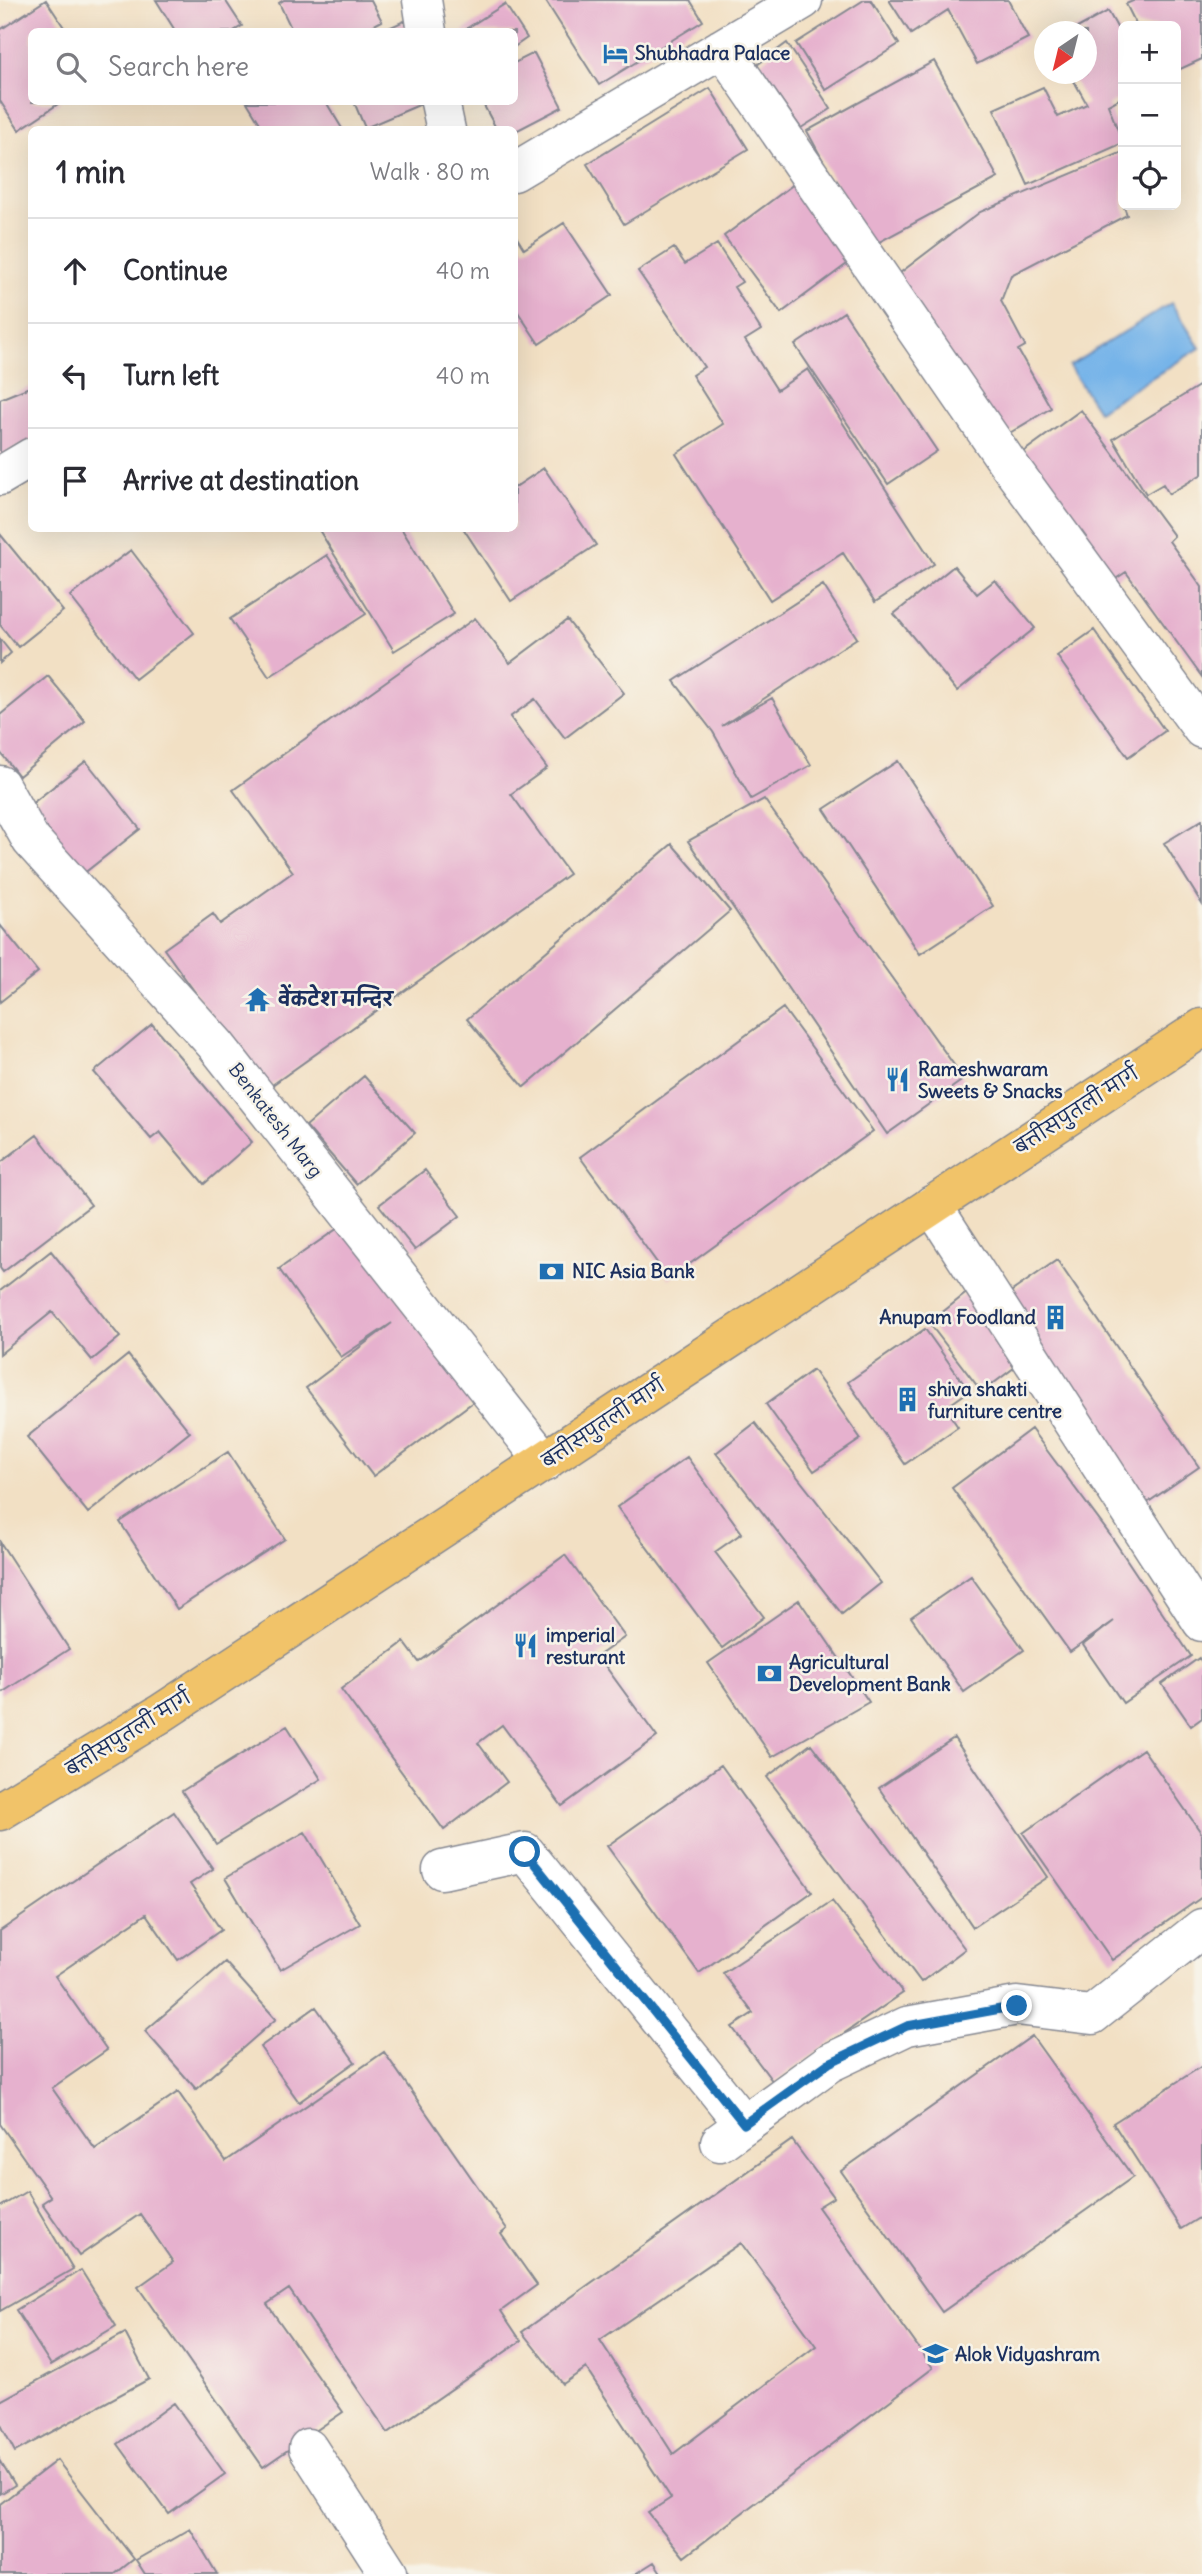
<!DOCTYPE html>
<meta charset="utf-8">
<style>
:root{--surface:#fff;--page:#f2f2f3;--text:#2b2b33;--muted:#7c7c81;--line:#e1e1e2}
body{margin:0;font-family:Delius,"Playpen Sans Deva",sans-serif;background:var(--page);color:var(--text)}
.controls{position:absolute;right:21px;top:21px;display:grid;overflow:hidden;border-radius:10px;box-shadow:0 7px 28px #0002}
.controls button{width:63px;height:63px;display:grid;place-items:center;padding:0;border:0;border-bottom:2px solid var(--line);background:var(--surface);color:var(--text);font:35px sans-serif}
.compass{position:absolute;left:1034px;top:21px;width:63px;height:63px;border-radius:50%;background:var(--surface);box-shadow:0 7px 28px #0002;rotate:215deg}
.stop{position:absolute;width:21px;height:21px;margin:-16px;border:5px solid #1f6fb2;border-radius:50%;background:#fff}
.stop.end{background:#1f6fb2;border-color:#fff;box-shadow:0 2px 7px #0008}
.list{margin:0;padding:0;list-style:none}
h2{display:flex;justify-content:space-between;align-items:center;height:91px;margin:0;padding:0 28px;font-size:30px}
h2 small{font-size:23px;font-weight:400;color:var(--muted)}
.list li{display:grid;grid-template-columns:46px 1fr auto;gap:21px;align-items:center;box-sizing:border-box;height:105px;padding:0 28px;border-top:2px solid var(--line)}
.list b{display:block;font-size:26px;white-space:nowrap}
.list em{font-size:23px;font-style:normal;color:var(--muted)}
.icon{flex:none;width:38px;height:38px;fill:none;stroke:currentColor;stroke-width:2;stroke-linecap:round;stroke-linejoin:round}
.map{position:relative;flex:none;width:1202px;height:2574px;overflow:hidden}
.search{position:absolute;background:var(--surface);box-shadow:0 7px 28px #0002;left:28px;top:28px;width:490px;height:77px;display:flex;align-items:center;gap:18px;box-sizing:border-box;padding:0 24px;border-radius:10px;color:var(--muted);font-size:26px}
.panel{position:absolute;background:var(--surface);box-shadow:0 7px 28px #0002;left:28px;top:126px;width:490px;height:406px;border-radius:10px}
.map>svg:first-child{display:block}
.water{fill:#76b4e9;stroke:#4872a4;stroke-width:2}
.building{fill:#e6b1ce;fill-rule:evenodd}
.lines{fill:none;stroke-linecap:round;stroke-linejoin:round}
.minor-casing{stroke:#868891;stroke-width:41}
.major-casing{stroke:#868891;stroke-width:41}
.minor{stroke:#fff;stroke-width:38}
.major{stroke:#f1c369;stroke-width:38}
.route{stroke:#1f6fb2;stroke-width:9}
.labels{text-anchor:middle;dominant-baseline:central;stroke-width:5;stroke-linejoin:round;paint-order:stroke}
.poi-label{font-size:19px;font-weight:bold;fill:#1b2f5e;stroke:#f7f3e8;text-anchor:start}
.street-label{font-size:19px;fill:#1b2f5e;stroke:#f7f3e8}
</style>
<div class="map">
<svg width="1202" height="2574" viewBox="0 0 1202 2574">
<rect width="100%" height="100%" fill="#f7f3e8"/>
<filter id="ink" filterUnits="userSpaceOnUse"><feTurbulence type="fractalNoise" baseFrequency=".0143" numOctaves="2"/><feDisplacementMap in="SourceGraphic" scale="14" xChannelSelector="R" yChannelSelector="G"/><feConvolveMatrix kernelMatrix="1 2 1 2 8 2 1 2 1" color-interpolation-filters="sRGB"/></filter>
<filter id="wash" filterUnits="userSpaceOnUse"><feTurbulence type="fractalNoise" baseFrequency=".00686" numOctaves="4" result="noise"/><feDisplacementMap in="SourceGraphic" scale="28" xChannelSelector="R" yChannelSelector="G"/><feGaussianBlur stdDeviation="1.57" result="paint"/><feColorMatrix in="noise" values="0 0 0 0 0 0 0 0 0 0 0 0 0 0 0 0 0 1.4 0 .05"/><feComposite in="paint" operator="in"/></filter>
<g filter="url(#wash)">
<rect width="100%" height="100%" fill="#f2e0c4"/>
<!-- water -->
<path class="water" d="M1171 303 1200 348 1098 411 1069 366Z"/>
<g id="blocks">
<!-- building -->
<path class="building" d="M46 0 67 32H32V102H61L19 130 0 101V30Z
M156 0H225L242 26 232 32H176Z
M284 0H371L382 21 361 32H293L279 3Z
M545 0H690L703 21 599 85Z
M864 0H871L899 44 826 90 796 43Z
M889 0H1008L1028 38 977 64 948 10 911 34Z
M1135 0H1202V59L1176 71V26H1137L1126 4Z
M505 4 527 38 514 47V32H461Z
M1108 11 1123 38V97L1108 105 1123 143 1028 185 994 109 1043 87 1058 117 1087 104 1070 74H1086V32H1070Z
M404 21 408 32H380Z
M787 43 831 109 801 128 757 65Z
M534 53 562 107 514 132 497 130 482 102H514V63Z
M934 61 998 178 870 247 807 131Z
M710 88 748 149 624 224 587 164Z
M247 102H326L343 130H264Z
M354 102H426L365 128Z
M1123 152V204L1127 215 1011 275 1001 301 1025 346 1018 350 1051 408 1003 437 896 276 980 212Z
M794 184 851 261 781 313 724 236Z
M564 223 612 295 539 344 514 306V233L524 249Z
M717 244 742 282 734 287 761 330 745 340 777 390 808 369 934 564 875 602 843 553 770 600 676 454 723 424 692 375 704 367 638 271 674 248 685 264Z
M844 312 937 451 888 484 795 345Z
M1202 384V474L1169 494 1163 484 1146 494 1113 439Z
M32 386V441L0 455V399Z
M1081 410 1174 536 1169 541 1202 587V677L1126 572 1111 582 1019 455Z
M544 468 596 545 511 601 463 528H514V488Z
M401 528 454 614 394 651 319 530Z
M0 534 63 611 18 647 0 625Z
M131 550 194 633 135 679 70 596Z
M327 555 366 614 269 677 230 619Z
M954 566 977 594 995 580 1035 628 957 691 894 614Z
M823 585 857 638 722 726 772 698 811 765 751 799 713 732 674 681Z
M475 618 510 663 567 620 624 693 565 738 535 699 510 717 547 768 511 794 569 874 265 1090 164 949 213 914 220 924 293 872 233 790Z
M1094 630 1165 731 1128 757 1057 656Z
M0 639 11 653 0 663Z
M48 676 85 721 19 776 0 752V715Z
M86 761 140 829 83 874 29 806Z
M898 761 993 906 920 954 824 809Z
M764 799 964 1079 887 1134 688 841Z
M1202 820V904L1164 843Z
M672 844 730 911 524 1087 467 1019Z
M0 925 38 972 0 1002Z
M783 1008 873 1131 669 1279 580 1157Z
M152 1024 252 1142 204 1184 160 1132 151 1139 94 1072Z
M364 1076 415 1133 356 1184 306 1126Z
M37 1135 91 1205 3 1272 0 1268V1163Z
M425 1170 460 1216 415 1250 379 1205Z
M344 1224 473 1402 373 1476 306 1388 392 1323 341 1357 279 1269Z
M51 1251 120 1337 92 1360 52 1312 0 1354V1291Z
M1057 1260 1199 1467 1144 1505 1002 1298Z
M969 1291 1023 1361 982 1392 929 1323Z
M925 1329 969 1391 945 1408 958 1427 905 1464 848 1382Z
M128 1355 190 1432 88 1513 27 1437Z
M813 1370 861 1439 814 1471 766 1404Z
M755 1423 881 1583 842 1614 716 1453Z
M1031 1429 1113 1539 1191 1656 1123 1703 1083 1645 1114 1621 1070 1652 952 1488Z
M228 1452 285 1539 177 1609 120 1522Z
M687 1457 742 1533 715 1552 764 1617 722 1648 617 1507Z
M0 1542 69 1649 0 1694Z
M565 1555 625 1637 598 1656 657 1737 562 1806 502 1725 478 1743 507 1782 444 1830 341 1689 404 1642 419 1662Z
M971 1576 1024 1650 964 1692 911 1617Z
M799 1600 869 1702 772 1757 708 1663Z
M1199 1658 1202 1662V1718L1191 1726 1162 1684Z
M287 1726 321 1779 216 1844 182 1791Z
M954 1738 1048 1877 973 1927 879 1788Z
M811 1744 965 1949 921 1982 767 1777Z
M1143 1749 1202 1834V1897L1112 1960 1023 1833Z
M721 1765 812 1892 699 1973 607 1846Z
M174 1812 213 1869 190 1884 221 1930 178 1960 146 1914 55 1976 107 2050 52 2088 95 2149 178 2092 226 2161 384 2052 507 2229 501 2234 537 2285 501 2311 521 2341 388 2433 289 2289 267 2304 343 2412 263 2467 138 2287 173 2262 140 2214 79 2256 42 2203 51 2197 0 2124V1931Z
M305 1832 360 1924 280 1970 225 1878Z
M832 1901 903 1993 773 2082 732 2027 753 2013 723 1973Z
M225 1962 276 2019 196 2089 145 2031Z
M316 2007 355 2062 299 2102 260 2047Z
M1032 2036 1133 2177 942 2312 841 2171Z
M1202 2066V2216L1181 2229 1113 2123Z
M792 2140 834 2197 818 2207 933 2368 684 2557 648 2513 671 2498 586 2368 563 2384 522 2332ZM741 2243 816 2346 673 2454 600 2340Z
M27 2191 73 2269 0 2311V2207Z
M81 2270 116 2326 51 2365 16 2310Z
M125 2333 149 2379 15 2452 0 2423V2401Z
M174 2403 225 2474 169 2514 118 2444Z
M0 2460 15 2485 0 2494Z
M57 2460 134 2559 115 2574H0V2504Z
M190 2529 217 2574H145L136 2560Z
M654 2562 662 2574H635Z"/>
</g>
</g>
<g filter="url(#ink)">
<use href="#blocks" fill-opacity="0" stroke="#868891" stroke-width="2"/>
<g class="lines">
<defs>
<path id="minor" d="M422 0 427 32
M722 48 1007 462 1202 729
M440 102 446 130
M514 172 803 0
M0 476 32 457
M0 785 31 840 216 1045 545 1462
M932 1205 1202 1622
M442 1870 525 1852 744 2124
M720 2142 829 2063 907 2026 1017 2006 1092 2015 1202 1928
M308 2448 388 2572 383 2574"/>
<path id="major" d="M0 1811 160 1714 1202 1028"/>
</defs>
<!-- minor casing -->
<use href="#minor" class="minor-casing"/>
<!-- major casing -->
<use href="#major" class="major-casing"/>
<!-- minor -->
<use href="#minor" class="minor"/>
<!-- major -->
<use href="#major" class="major"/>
</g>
</g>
<g class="lines" filter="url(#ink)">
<!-- route -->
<path class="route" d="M525 1852 744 2124 829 2063 907 2026 1017 2006"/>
</g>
<!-- icons -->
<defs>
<symbol id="hotel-bare" viewBox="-9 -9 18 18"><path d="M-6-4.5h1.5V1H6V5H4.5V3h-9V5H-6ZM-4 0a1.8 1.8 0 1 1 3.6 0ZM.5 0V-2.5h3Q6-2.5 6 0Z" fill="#1f6fb2" stroke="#f7f3e8" stroke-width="2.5" paint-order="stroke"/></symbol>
<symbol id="temple-bare" viewBox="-9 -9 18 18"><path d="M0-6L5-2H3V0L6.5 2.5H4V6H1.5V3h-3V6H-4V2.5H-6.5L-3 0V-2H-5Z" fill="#1f6fb2" stroke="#f7f3e8" stroke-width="2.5" paint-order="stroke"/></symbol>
<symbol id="restaurant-bare" viewBox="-9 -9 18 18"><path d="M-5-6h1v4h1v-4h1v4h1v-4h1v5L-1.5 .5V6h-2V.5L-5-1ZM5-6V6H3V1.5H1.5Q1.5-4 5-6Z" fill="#1f6fb2" stroke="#f7f3e8" stroke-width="2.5" paint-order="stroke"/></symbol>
<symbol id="bank-bare" viewBox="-9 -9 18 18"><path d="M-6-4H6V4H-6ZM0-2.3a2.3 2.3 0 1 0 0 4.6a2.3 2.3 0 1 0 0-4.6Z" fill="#1f6fb2" stroke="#f7f3e8" stroke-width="2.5" paint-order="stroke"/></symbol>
<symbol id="building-bare" viewBox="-9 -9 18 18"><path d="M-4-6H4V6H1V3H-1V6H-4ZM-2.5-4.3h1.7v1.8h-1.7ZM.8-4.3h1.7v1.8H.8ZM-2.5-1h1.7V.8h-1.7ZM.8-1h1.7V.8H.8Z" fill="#1f6fb2" stroke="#f7f3e8" stroke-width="2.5" paint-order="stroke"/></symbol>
<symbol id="school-bare" viewBox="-9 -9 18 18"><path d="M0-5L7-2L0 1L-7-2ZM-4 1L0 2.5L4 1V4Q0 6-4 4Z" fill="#1f6fb2" stroke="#f7f3e8" stroke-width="2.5" paint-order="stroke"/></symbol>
</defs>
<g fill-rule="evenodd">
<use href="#hotel-bare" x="598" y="36" width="35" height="35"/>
<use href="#temple-bare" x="240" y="982" width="35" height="35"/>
<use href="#restaurant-bare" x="880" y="1062" width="35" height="35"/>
<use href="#bank-bare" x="534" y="1254" width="35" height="35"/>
<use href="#building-bare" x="1038" y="1300" width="35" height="35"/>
<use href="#building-bare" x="890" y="1382" width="35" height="35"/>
<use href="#restaurant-bare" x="508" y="1628" width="35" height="35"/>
<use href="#bank-bare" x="752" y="1656" width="35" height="35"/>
<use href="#school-bare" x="918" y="2336" width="35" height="35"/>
</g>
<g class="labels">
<!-- poi labels -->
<g class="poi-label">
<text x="635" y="53">Shubhadra Palace</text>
<text x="278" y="999">वेंकटेश मन्दिर</text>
<text x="918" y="1069">Rameshwaram<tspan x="918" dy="22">Sweets &amp; Snacks</tspan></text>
<text x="572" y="1271">NIC Asia Bank</text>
<text x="1036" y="1317" text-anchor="end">Anupam Foodland</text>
<text x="928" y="1389">shiva shakti<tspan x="928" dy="22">furniture centre</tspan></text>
<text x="546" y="1635">imperial<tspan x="546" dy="22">resturant</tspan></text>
<text x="789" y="1662">Agricultural<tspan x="789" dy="22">Development Bank</tspan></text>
<text x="955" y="2354">Alok Vidyashram</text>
</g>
<!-- street labels -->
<g class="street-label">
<text transform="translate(1076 1110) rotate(-33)">बत्तीसपुतली मार्ग</text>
<text transform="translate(276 1120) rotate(52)">Benkatesh Marg</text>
<text transform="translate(603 1423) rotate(-34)">बत्तीसपुतली मार्ग</text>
<text transform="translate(128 1733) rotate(-32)">बत्तीसपुतली मार्ग</text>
</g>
</g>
</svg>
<div class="controls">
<button>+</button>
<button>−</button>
<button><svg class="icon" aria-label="locate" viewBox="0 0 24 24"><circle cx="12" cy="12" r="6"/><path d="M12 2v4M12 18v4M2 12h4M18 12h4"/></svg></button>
</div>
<svg class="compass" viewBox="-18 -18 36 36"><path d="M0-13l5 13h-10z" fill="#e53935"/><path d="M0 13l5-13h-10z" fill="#7c7c81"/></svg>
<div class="stop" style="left:525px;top:1852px"></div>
<div class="stop end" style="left:1017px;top:2006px"></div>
<div class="search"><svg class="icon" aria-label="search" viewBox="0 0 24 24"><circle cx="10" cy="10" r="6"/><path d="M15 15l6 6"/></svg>Search here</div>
<section class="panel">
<h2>1 min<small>Walk · 80 m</small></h2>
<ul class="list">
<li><svg class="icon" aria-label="ahead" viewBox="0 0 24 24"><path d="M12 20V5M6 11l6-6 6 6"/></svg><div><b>Continue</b></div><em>40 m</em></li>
<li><svg class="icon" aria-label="left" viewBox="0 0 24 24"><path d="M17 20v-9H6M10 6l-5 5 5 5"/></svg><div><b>Turn left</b></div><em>40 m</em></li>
<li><svg class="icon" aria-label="arrive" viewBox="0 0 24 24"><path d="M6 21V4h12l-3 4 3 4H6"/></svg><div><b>Arrive at destination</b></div></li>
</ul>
</section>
</div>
